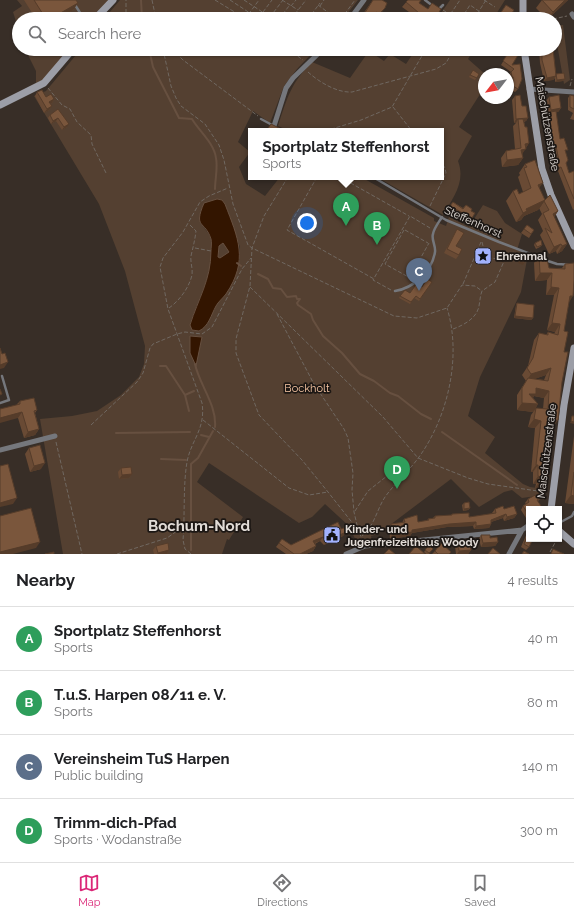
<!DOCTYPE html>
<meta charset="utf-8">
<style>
:root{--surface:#fff;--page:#f6f6f6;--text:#202124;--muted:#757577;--line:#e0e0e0;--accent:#db2777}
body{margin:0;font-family:Raleway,sans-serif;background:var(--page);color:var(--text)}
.controls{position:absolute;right:12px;bottom:12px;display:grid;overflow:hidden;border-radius:0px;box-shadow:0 1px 3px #0004}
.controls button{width:36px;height:36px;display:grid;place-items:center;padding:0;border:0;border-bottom:1px solid var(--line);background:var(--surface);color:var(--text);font:20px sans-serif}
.compass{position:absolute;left:478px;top:68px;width:36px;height:36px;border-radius:50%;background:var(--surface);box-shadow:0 1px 3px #0004;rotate:239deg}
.you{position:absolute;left:307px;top:223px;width:14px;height:14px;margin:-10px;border:3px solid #fff;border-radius:50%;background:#1a73e8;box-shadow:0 0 0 6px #1a73e833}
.badge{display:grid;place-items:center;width:26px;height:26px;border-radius:50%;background:var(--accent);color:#fff;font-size:13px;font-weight:700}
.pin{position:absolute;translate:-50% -33px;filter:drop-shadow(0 1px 2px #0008)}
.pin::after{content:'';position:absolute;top:21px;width:14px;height:12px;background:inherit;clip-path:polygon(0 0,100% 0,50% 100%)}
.popup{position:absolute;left:248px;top:128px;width:196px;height:52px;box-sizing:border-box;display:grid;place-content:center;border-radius:0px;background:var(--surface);filter:drop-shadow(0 1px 3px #0005);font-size:13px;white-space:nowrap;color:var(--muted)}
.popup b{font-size:15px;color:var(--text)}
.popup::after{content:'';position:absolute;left:50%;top:100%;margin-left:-8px;border:8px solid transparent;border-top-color:var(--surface)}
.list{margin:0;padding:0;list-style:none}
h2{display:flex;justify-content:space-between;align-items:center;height:52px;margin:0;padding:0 16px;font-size:17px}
h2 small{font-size:13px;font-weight:400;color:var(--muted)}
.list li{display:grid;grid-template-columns:26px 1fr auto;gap:12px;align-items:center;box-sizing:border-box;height:64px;padding:0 16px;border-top:1px solid var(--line)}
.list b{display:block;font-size:15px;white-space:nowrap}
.list p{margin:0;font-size:13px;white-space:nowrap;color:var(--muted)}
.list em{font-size:13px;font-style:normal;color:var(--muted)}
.icon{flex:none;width:22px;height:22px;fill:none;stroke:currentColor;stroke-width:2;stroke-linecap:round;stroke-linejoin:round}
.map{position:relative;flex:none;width:574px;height:554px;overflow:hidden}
.search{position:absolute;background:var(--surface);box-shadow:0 1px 3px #0004;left:12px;right:12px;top:12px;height:44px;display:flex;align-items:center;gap:10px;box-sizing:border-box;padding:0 14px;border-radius:22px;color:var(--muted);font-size:15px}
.sheet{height:308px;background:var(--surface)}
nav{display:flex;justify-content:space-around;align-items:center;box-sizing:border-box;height:56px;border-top:1px solid var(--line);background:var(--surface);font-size:11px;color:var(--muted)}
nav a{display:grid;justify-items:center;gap:2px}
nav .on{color:var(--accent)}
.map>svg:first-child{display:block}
.green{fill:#544031;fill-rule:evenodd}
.water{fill:#331500;stroke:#675040;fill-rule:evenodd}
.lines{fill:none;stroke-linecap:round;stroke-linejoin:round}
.stream{stroke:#675040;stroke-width:2}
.path{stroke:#706861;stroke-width:1;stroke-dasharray:4 2;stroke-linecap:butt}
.lane{stroke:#75777c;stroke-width:2.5}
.street{stroke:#75777c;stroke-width:5}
.secondary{stroke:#9c9ea7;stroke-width:7}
.wall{fill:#694a34;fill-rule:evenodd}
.shaded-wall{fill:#553c2a}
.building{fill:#7a563c;stroke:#553c2a}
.labels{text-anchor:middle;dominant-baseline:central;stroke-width:3.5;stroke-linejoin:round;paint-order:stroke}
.street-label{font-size:11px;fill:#e1dbd6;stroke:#1c1714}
.poi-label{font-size:11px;font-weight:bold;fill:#e1dbd6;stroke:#1c1714;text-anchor:start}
.park-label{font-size:11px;fill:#f9c8a5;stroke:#1c1714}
.district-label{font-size:15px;font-weight:bold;fill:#e1dbd6;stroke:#1c1714}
</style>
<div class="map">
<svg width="574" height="554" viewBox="0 0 574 554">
<rect width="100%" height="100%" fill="#382e27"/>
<!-- green -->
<path class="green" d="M17 0H109L94 19H19V31L13 12 22 6Z
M120 0H358L343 19H104Z
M450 0H505L493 19H437Z
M563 25 570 80 564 84 555 32V26Z
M25 49H70L45 79 0 102 36 83V71Z
M81 49H316L297 69 284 86 270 123 253 111 238 142 250 152 239 167 246 184 265 196 280 177H361L434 218V221L446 226 449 217 469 227 483 205 497 211 505 223 522 234 517 250 528 254 521 292 480 377 468 416 495 437 485 453 523 484 530 487 545 489 544 500 536 496 522 498 512 490 504 492 479 507 451 479 378 534 371 536 372 541 357 543 349 526 325 504 312 517 299 523 209 463 197 482 243 517 229 540 227 539 222 554H63L40 419 72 416 97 411 121 395 139 377 144 364 145 346 125 271 99 204 34 96 46 91ZM217 199 222 200 225 204 240 247V259L234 277 226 294 216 305 207 324 190 325C198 297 216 271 211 240 210 234 203 227 200 222Z
M416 49H474L468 59 485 74 484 88 459 127 472 136 458 161C466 182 453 198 443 215L377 177H441V131H289L278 126C287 98 291 83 312 62L350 78 369 51 384 61 390 54 406 64Z
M223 243 225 244 229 252 220 258 218 257 219 246Z"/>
<!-- water -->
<path class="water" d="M217 199 222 200 225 204C238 238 249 260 226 294 223 298 218 302 216 306 211 315 209 326 199 331L192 330 190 325C198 299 211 280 211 251 211 248 212 242 211 239 205 220 193 229 204 203ZM223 243 229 252 220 258 218 257 219 246Z
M190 336 202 337 196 366 190 353Z"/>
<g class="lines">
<!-- stream -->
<path class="stream" d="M141 0 142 19
M149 49 153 67 179 118 192 119C199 131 214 143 216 158 218 168 215 180 215 189
M237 263 241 266
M258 274 268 279 273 288 281 289 287 297 296 296 297 299H300L297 303 298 305 311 314 313 320 323 336 342 353 360 374 374 381 390 393 398 396 421 414 431 419
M195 364C199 384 217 405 215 427
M160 366H166L185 395 194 391
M185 395 189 411
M442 432 517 485
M116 433 190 432
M201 435 209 437
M161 459 186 460
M191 550V464L198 458 213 431"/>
<!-- path -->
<path class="path" d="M152 0 156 19
M215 0 246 19
M230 0 259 19
M244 0 273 19
M282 0 298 10
M484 0 495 7
M318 5 337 19
M291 6 296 0
M320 6 324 0
M443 10 449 14
M263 12 272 0
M313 13 321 19
M529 13H535L540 19
M270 17 283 0
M310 17 313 19
M126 19V0
M245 19 259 0
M279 19 289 6
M291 19 306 0
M308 19 320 3
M341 19 355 0
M447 19 460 0
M461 19 470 5 489 18
M474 19 486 0
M553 19 567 16
M163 49 171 86 176 98 181 106 205 124 219 145 224 160 233 204 248 245 252 248 394 316 417 318 447 308 462 285 475 286 482 291
M172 49 183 60 258 116
M288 49 303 60
M439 51 440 49
M308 55 314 49
M308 72C319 82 337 93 352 92L436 69 446 63 454 49
M570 86 572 79
M48 88 62 105 70 109 77 122 91 135 92 144 106 173
M393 107 412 131
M325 131 361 120 392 107 426 49
M288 177 264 216 252 248 250 286 236 339V353L259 415 302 460 328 492 358 530 363 541
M317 177 287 230 374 279
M340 177 409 216
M430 206 446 173 445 168 441 162
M404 230 385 264 412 279
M405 230 428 243
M482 242 486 258 504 259
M195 248 211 251
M419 261 425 264
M410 277 429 243
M463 284 481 242
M250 287 383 417 418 458 468 478 488 484 545 492
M391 290 373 280 410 216 430 228
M169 308C179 301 189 288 192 275 193 268 190 262 191 256 193 247 195 240 196 231L189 224
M277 314 314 384 344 429 348 438 353 473 352 490 354 512 358 529
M453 329C464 325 477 318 479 306 480 301 480 296 482 291L495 282 505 259 514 252
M203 420 289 488 309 495 328 492
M91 425 137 382 143 373 150 348 153 344 177 334 185 332 202 334 212 327 242 269 251 258
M56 442 82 554
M355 511 368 491 387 476 401 477
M362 536C374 527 377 509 385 497 395 483 409 471 419 457 448 417 462 356 447 308
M550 552 557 539
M117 554 167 538 184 526
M191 554 185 549 183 540C185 517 183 485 187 462 191 440 206 429 202 403L168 309 160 267 163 258 183 232 200 202 209 196 228 188"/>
<!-- lane -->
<path class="lane" d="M72 0 84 19
M425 0 433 6
M439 9 443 5
M261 119 274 126
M373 177 446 220 499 242 541 258
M545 260 557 264 574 265
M395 291C414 288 432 271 435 252 436 246 431 239 433 234 434 228 439 222 442 217
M0 403 9 400 2 376
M559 523 572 516 574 512"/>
<!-- street -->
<path class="street" d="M572 14 574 17
M350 19 364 0
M529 89 574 92
M274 126 286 88 293 78 323 49
M0 450 55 436
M346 554 365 546 522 530
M509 554 522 530 529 525"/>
<!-- secondary -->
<path class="secondary" d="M95 19 113 0
M523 19V0
M524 49 542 169 551 195 574 246
M0 105 44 83 73 49
M551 509 564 405 574 348
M559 531 574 544"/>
</g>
<!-- wall -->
<path class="wall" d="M24 0H76L78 3 73 10 58 19H36Z
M373 0 380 15 376 19H355L360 18Z
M408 0 419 3 428 9H441L434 19 416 17 402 7Z
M542 0H568L548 19H547L536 8Z
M506 5 508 19H500L498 17Z
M498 49H505L503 52Z
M539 49H553L556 75 565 79 563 81 555 82V78L553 80 544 81 540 63Z
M510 50 512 65 520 64 518 89 515 92 510 90 511 81H509L508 76 511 72 501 65Z
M473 70 479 74 475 80 469 77Z
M37 92 46 97 54 99 52 103 50 104 52 106 49 110 44 113 35 96Z
M570 95 574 96V120L570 119 573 113 568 110V98Z
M515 96 522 106 528 118 526 121 524 122 529 143 522 154 523 158 518 165 502 167 501 158 506 151 515 149 513 126 516 123H514L512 100Z
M549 97 561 108 558 112H556L560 139 566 153V163L569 173 574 171V209L573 210 558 171 555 172 554 166 555 163 553 150 550 151 549 147 547 148 542 117 545 113 548 112 546 101Z
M58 109 67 127 62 130 56 121 51 124 48 118 50 115Z
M525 164 539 188 545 200 538 210 524 216 521 220 516 222 506 201 513 191 519 194 523 192 518 177 520 175 519 173Z
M544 201 558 211 554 217 567 244 562 251 557 254 556 251 549 254 540 235 543 231 538 220 542 214 539 208Z
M453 202 463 208 466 205 471 211 472 218 469 222 448 209Z
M527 225 534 230 529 238 521 233Z
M457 229 456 246 459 255 456 259 444 253Z
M535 243 542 245 540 247 536 249 534 245Z
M539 255 549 268H562L565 264 569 302 564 331V352L558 420 552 428H551L547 466 548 477 540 488H535L536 484H533V472H531L535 428 528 427 531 415 536 408 543 409 544 398 534 396 533 398 538 404 533 412 517 410V395L526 381 522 375 528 366 534 340 539 333 546 335 548 332 554 334 555 332 547 330 554 295H546L547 280 535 281 534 263ZM546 375 544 380 534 379Z
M432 282 419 301 414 298 410 304 399 298 400 296 410 293Z
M517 303 533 318 531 320 514 318 516 305Z
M20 401 37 410 35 413 39 429 35 435 24 438 18 418 17 404Z
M574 436V504L565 503Z
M29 448 41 469 30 472 25 454Z
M121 468 132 474 129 478 119 479 118 472Z
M542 497 538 501 529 515 526 518 521 510 523 506 526 504 525 503 528 499Z
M464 503 470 508 468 510 463 511 462 505Z
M495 509H504L517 514 514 518 504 521 503 518 491 522V524L489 528 474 529 473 526 447 527 412 533 410 536 390 539 389 527 391 524 402 523 404 519 418 522 427 521 428 519 433 518 435 516 451 515 452 514 469 517 493 514 492 513Z
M341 529 346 532 343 536 324 545 320 541 315 544 316 546 313 551 306 554H286L276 547 282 539 291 545Z
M529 531V547L526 550 521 547 527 533Z
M481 535 490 538 498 542 495 546 481 547 479 539Z
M458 542 471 550 468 554H456L455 546Z
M429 545 433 549 429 554H426L424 552Z
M156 546 169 550 167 554H154L153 550Z
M435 551 449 554H432Z"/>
<!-- shaded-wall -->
<path class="shaded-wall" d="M565 0H568L548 19 553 12Z
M78 3 73 10 58 19H50Z
M385 8 380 15 375 19 379 14Z
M556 76 553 80 544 81 547 78Z
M565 79 563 81 555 82 557 80Z
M54 99 52 103 46 106 49 102Z
M52 106 49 110 44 113 47 109Z
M561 108 558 112 548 114 551 110Z
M58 118 56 121 51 124 53 121Z
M528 118 526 121 518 122V119L516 123H514L516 119Z
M69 124 67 127 62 130 64 127Z
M529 143 521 156 517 157 525 144Z
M550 143H553L549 147 547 148Z
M553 146H556L553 150 550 151Z
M523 158 518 165 502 167 507 160Z
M561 167 558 171 555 172 558 168Z
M543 183 536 192 538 185Z
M545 200 538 210 524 216 521 220 516 222 526 209Z
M558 211 553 219V214Z
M561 244 556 251 549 254 554 247Z
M567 244 562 251 557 254 562 246Z
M519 261 524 263 523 265 518 263Z
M540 273H552L547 280 535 281Z
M551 287 559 288 554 295H546Z
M570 296H573L568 304Z
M515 316 533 318 531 320 514 318Z
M552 323 560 324 555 332 547 330Z
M8 362 4 368 0 369V365Z
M551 368 546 375 526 382 531 374Z
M536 388 549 391 544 398 534 396 530 402 529 394Z
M522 403 538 404 533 412 517 410Z
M22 412 18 418 0 423V418Z
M534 419 541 421 535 428 528 427Z
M558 420 552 428H546L552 421Z
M571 421 574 422V424L570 423Z
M39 429 35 435 24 438 28 432Z
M45 463 41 469 30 472 34 466Z
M536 465H538L533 472H531Z
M132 474 129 478 119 479 122 475Z
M538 476 541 477 536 484H533Z
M546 477H548L540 488H535L540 480Z
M571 495 574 496V504L565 503Z
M17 498 13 504 0 507V503Z
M470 508 468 510 463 511 464 509Z
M506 514 503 518 488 523 491 520Z
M517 514 514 518 504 521 507 517Z
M476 522 473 526 447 527 412 533 410 536 390 539 392 535 412 530 449 524Z
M491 524 489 528 474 529 476 526Z
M346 532 343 536 324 545 327 541Z
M323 537 320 541 310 545 313 541Z
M40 542 36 548 13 554H0V552Z
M498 542 495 546 481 547 483 543Z
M316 546 313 551 306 554H300Z
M169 550 167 554H157L158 553Z
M471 550 468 554H457L459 551Z"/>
<!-- building -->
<path class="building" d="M34 0H76L78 3 50 19H46Z
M373 0H382L387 3 385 8 379 14 376 12 371 19H355L359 17 361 19Z
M408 0H421L419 3 428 9 432 3 441 9 436 17 432 14 428 19H415L419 13 406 2Z
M542 0H565L553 12Z
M506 5 514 10 508 19H504L502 18 503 15 500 14Z
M542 49H553L556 76 547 78 542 60Z
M510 50 518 55 512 65 520 64 522 79 518 89 513 86V77H512L511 72 514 69 503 61Z
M473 70 479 74 477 78 470 75Z
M564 73 565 79 557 80 556 74Z
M42 90 46 97 51 94 54 99 49 102 52 106 47 109 37 92Z
M520 95 522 106H526L528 118 516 119 515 96Z
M559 95 561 108 551 110 549 97Z
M570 95 574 96V109L570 107Z
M58 109 69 124 64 127 58 118 53 121 50 115Z
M556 111 560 139 564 138 568 150H565L568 160 566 163 569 173 574 171V199L561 167 558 168 557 161H559L556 146H553V143H550L545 113Z
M518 119H523L525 127H527L529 143 525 144 526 149 521 150 523 158 507 160 506 151 521 148Z
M271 124 285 131H266Z
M535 160 543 183 538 185 545 200 526 209 527 211 523 213 513 191 517 189 519 194 531 188 524 168 527 167 525 164Z
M550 195 558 211 553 214 567 244 562 246 561 244 554 247 545 228 552 233 543 213 549 210 544 201Z
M453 202 463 209 466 205 472 209 471 211 475 213 472 218 450 206Z
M527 225 534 230 531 234 524 229Z
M457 229 464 233 456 246 462 249 459 255 447 249Z
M541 240 542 245 537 247 535 243Z
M521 255 526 257 524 263 519 261Z
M539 255H546L549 268 565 269V264L574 263V280L573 296H570L564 331 568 332 564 352H568L562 382 558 420 552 421 547 466H549L548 477H546V481L540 480 541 477 538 476V465H536L541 421 534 419 536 408 548 409 549 391 536 388V394H529L538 404 522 403V388L528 378 548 381 551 368 531 374 527 368 533 358 539 333 548 335V332L558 335 560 324 552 323 559 288 551 287 552 273H540Z
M427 279 432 282 420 299 416 296 411 302 400 296 405 290 410 293 417 283 422 287Z
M517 303 534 305 533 318 515 316Z
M0 348 2 354 5 353 8 362 0 365Z
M0 389 2 394 0 395Z
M34 398 37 410 34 411 39 429 28 432 22 412 0 418V409L20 404V401Z
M572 416H574V422L571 421Z
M40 445 45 463 34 466 29 448Z
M8 464 17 498 0 503V466Z
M131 467 132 474 122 475 121 468Z
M574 472V496L571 495Z
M539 493 542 497 537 500 541 506 536 509H529V513L528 514 523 506 529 502 528 499Z
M469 502 470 508 464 509V503Z
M503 506 504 509 514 506 517 514 507 517 506 514 491 520V524L476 526V522L449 524 412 530V532L392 535 391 524 405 522 404 519 417 515 418 522 429 520 428 519 435 518V516L452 515V514L469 513V517L496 513 495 509Z
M31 508 40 542 0 552V516Z
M338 522 341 529 344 528 346 532 327 541 323 537 313 541 316 546 300 554H294L279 543 282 539 291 545Z
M529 531V539H533L529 547 524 544Z
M481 535H490V538L497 537 498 542 483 543Z
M469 540 471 550 459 551 458 542Z
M168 543 169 550 158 553 156 546Z
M441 543 451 552 449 554H438L435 551Z
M429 545 433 549 429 553 425 550Z
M416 546 425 554H409Z
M493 548 500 554H488Z
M389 549 395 554H384Z
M553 549 564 554H551Z
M524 551 529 554H522Z
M54 552V554H45Z"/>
<!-- icons -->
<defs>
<symbol id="sight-square" viewBox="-11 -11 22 22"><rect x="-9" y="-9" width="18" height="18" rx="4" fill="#a2b2fd" stroke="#1c1714"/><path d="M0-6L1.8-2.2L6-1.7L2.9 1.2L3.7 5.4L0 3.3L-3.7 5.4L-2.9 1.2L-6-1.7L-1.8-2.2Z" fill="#111"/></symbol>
<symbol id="civic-square" viewBox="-11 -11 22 22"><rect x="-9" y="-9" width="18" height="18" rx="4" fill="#a2b2fd" stroke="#1c1714"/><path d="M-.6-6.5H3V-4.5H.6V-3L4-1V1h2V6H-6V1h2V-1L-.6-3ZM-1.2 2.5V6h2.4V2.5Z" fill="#111"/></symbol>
</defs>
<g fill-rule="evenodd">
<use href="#sight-square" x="473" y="246" width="20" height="20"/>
<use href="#civic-square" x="322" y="525" width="20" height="20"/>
</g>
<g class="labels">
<!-- street labels -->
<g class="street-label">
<text transform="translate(547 124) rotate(80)">Maischützenstraße</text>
<text transform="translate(473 222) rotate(24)">Steffenhorst</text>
<text transform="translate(547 451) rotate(-83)">Maischützenstraße</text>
</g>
<!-- poi labels -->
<g class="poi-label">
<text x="496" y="256">Ehrenmal</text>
<text x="345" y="529">Kinder- und<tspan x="345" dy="13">Jugenfreizeithaus Woody</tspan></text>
</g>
<!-- park labels -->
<g class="park-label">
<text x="307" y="388">Bockholt</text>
</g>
<!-- district labels -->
<g class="district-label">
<text x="199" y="526">Bochum-Nord</text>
</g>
</g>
</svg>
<div class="controls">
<button><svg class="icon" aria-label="locate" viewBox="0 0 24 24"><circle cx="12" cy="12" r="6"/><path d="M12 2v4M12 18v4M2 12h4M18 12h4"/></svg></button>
</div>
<svg class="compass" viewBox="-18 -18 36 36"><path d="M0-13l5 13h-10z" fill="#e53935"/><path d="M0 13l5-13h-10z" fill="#757577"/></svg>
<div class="you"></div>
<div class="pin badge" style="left:346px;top:226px;background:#2e9e5b">A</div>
<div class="popup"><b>Sportplatz Steffenhorst</b>Sports</div>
<div class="pin badge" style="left:377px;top:245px;background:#2e9e5b">B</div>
<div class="pin badge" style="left:419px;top:291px;background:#5c6f8a">C</div>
<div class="pin badge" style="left:397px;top:489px;background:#2e9e5b">D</div>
<div class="search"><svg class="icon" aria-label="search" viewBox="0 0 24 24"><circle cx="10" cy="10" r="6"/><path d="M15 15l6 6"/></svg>Search here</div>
</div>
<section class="sheet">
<h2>Nearby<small>4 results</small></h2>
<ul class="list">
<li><span class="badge" style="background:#2e9e5b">A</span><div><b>Sportplatz Steffenhorst</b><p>Sports</p></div><em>40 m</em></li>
<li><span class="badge" style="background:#2e9e5b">B</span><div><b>T.u.S. Harpen 08/11 e. V.</b><p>Sports</p></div><em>80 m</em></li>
<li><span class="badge" style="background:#5c6f8a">C</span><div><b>Vereinsheim TuS Harpen</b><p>Public building</p></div><em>140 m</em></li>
<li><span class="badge" style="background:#2e9e5b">D</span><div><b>Trimm-dich-Pfad</b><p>Sports · Wodanstraße</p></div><em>300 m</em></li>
</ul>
</section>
<nav>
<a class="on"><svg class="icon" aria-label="map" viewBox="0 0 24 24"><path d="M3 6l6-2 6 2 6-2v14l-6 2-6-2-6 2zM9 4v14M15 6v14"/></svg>Map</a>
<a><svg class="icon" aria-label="directions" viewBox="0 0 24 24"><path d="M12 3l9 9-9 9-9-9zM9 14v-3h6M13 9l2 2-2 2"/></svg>Directions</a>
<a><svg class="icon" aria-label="saved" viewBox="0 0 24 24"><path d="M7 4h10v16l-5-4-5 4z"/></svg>Saved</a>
</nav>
